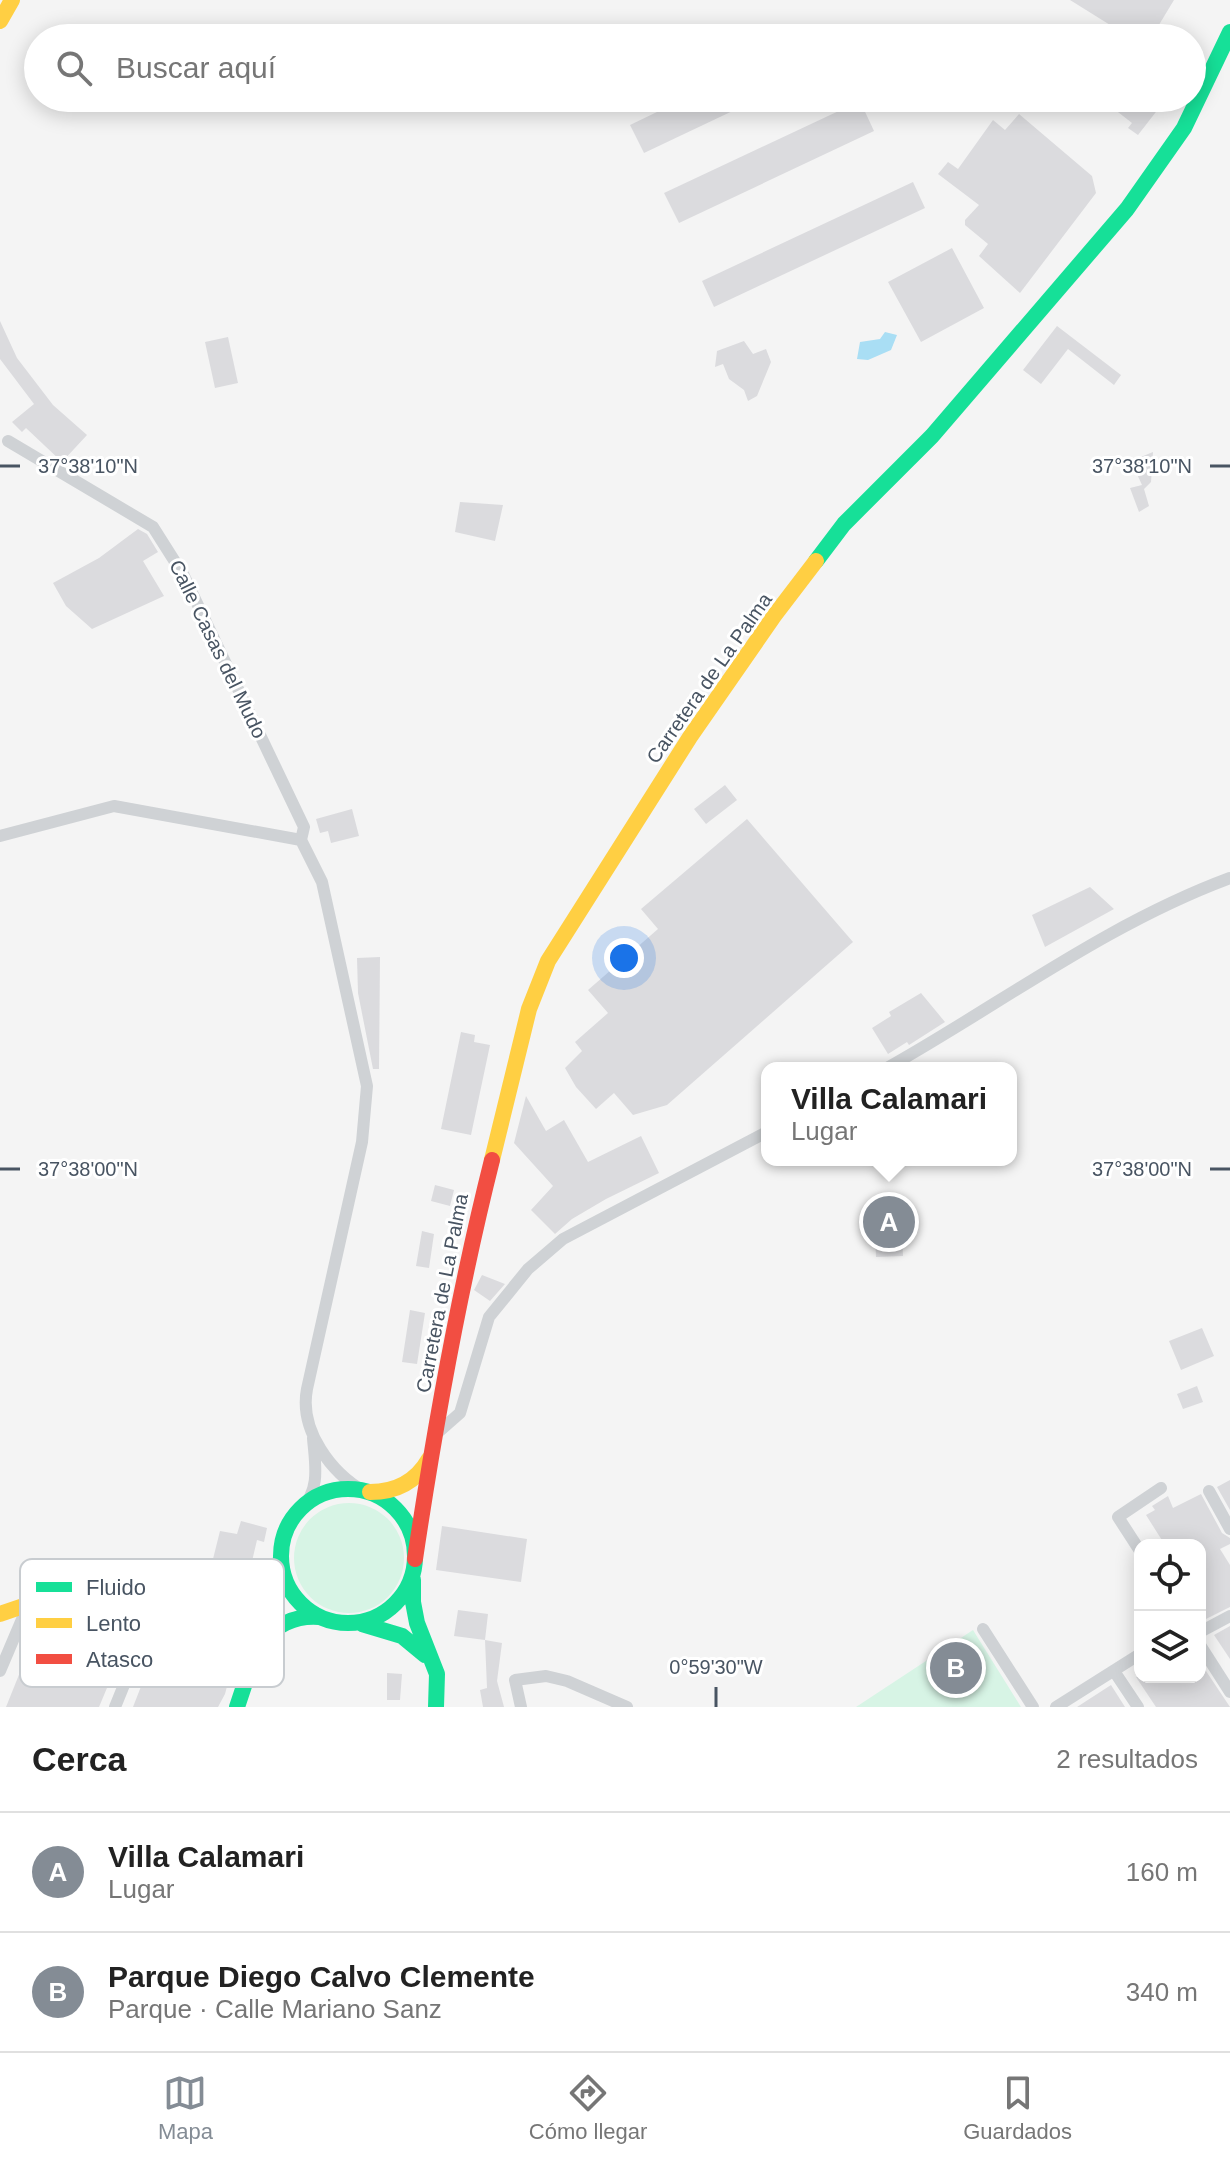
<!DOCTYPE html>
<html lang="es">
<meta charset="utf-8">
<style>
:root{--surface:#fff;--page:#f6f6f6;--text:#222;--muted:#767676;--line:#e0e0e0;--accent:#848c95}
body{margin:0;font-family:Arial,sans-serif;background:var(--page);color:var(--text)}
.controls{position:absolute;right:24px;bottom:24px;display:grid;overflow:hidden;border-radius:16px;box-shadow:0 4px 20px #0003}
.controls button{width:72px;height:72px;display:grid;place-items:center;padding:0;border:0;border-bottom:2px solid var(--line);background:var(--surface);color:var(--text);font:40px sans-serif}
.you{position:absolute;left:624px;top:958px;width:28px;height:28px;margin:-20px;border:6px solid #fff;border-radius:50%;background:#1a73e8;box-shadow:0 0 0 12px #1a73e833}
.badge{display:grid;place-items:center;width:52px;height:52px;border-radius:50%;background:var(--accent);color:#fff;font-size:26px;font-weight:700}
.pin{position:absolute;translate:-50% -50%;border:4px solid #fff;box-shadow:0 2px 8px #0006}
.popup{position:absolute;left:761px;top:1062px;width:256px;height:104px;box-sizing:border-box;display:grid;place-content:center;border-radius:16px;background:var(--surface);filter:drop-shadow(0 2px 6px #0005);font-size:26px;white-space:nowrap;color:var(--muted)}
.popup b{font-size:30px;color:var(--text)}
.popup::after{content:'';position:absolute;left:50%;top:100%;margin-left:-16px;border:16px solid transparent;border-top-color:var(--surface)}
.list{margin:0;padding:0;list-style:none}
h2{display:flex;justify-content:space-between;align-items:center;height:104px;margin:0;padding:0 32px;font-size:34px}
h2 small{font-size:26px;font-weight:400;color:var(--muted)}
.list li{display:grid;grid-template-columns:52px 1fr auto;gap:24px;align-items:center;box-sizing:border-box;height:120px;padding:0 32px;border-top:2px solid var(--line)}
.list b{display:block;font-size:30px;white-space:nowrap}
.list p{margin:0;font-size:26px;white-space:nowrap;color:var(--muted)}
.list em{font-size:26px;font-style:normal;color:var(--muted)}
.icon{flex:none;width:44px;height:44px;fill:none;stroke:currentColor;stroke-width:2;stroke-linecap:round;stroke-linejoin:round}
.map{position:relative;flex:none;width:1230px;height:1707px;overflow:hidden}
.search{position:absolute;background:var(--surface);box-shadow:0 4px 20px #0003;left:24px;right:24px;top:24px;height:88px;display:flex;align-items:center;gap:20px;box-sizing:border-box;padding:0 28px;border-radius:44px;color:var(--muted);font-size:30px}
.sheet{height:344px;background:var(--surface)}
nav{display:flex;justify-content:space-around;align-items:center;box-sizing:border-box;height:112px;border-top:2px solid var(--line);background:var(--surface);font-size:22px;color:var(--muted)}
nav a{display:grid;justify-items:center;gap:4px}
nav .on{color:var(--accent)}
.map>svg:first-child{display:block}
.green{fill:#d7f4e5}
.water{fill:#a9def4}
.building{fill:#dbdbde}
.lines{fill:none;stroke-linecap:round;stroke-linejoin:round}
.street{stroke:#cfd2d5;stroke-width:12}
.fast{stroke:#16e098;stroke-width:16}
.slow{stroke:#ffcf43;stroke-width:16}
.jam{stroke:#f24e42;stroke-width:16}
.ticks{fill:none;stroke:#485462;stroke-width:3}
.labels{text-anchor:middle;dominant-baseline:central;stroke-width:6;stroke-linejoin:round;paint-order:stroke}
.street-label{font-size:20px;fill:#485462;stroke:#fff}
.key{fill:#fff;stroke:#c8ccd0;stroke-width:2}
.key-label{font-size:22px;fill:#485462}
.ticks-label{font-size:20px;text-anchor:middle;fill:#485462;stroke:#fff;stroke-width:6;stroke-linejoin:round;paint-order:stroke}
</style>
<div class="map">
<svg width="1230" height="1707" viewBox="0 0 1230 1707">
<rect width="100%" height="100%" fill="#f4f4f4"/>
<!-- green -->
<path class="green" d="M294 1558a55 55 0 1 1 110 0a55 55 0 1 1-110 0Z
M973 1630 1021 1707H856Z"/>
<!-- water -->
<path class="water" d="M885 332 897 335 891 350 868 360 857 359 860 342 880 339Z"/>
<!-- building -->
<path class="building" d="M1070 0H1174L1151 38H1131Z
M686 98H760L644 153 630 125Z
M1100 98H1147L1159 108 1138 135 1128 128 1132 123Z
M860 101 874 131 679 223 664 193Z
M1019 114 1092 176 1096 193 1020 293 979 256 988 244 965 225V220L979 205 938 174 948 162 958 169 993 120 1005 130Z
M913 182 925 208 714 307 702 281Z
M952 248 984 308 921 342 888 282Z
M0 321 17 358 53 405 87 435 62 462 26 428 22 432 12 422 34 404 0 359Z
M1057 326 1121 375 1114 385 1068 349 1041 384 1023 370Z
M228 337 238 383 215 388 205 342Z
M744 341 753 354 766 349 771 362 757 396 748 401 744 390 729 379 723 364 715 367 717 351Z
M1153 452 1151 482 1144 489 1149 506 1139 512 1130 488 1142 485 1131 461Z
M460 502 503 505 495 541 455 532Z
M138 529 147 534 158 552 143 561 164 596 92 629 66 606 53 583 99 558Z
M725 785 737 800 706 824 694 809Z
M352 809 359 836 331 843 328 831 320 833 316 819Z
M747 819 853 942 667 1105 633 1115 614 1093 596 1109 576 1087 565 1068 582 1051 575 1042 608 1013 588 990 658 929 641 909Z
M1090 887 1114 909 1045 947 1032 915Z
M380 957 379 1069H373L358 993 357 958Z
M921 993 945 1022 909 1045 907 1042 888 1054 872 1028 891 1016 889 1012Z
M461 1032 475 1035 474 1042 490 1045 471 1135 441 1129Z
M526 1096 546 1131 564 1120 588 1162 641 1136 659 1173 606 1199 572 1219 555 1234 531 1210 553 1186 514 1143Z
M435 1185 454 1190 450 1206 431 1201Z
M902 1207V1211H907L908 1233H902L903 1256 876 1257 875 1235H870L869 1208Z
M422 1231 434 1234 429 1268 416 1266Z
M482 1275 505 1284 490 1301 474 1290Z
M410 1310 425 1313 417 1364 402 1362Z
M1202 1328 1214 1356 1181 1370 1169 1341Z
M1197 1386 1203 1402 1183 1409 1177 1394Z
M1230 1480V1510L1217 1487Z
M1201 1494 1222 1533 1230 1538V1544L1220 1549 1230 1565V1607L1200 1622V1545H1165L1146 1515 1155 1510 1152 1506 1168 1496 1173 1508Z
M241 1521 267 1528 264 1542 257 1540 237 1625 196 1614 199 1598 203 1599 220 1531 237 1534Z
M442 1526 527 1539 521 1582 436 1570Z
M458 1610 488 1614 485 1640 454 1636Z
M62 1618 77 1620 71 1635 122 1652 99 1707H6L41 1620 44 1621 46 1619 61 1624Z
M1230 1626V1659L1214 1635Z
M194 1640 236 1652 225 1694 218 1707H133L156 1648 166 1652 169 1643 192 1652Z
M485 1640 502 1643 497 1681 504 1707H483L480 1690 487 1688Z
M1200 1662 1230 1707H1156L1136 1677H1200Z
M387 1673 402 1674 400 1700H387Z
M1111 1685 1125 1707H1077Z"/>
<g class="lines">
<!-- street -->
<path class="street" d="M8 441 153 527 184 576 304 827 301 840
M0 836 114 806 301 840 322 882 367 1086 362 1142 307 1389C299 1430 331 1473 365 1492
M887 1068C1001 1004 1106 924 1230 878
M435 1435 460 1413 489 1317 528 1269 563 1239 767 1132
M1209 1491 1230 1529
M301 1509C321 1489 315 1464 313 1438
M1140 1551 1118 1517 1161 1488
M983 1629 1033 1707
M1200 1632 1230 1616
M1200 1645 1230 1692
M0 1671 28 1605
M1114 1671 1138 1707
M115 1707 150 1621
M521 1707 515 1680 546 1676 567 1681 627 1707
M1056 1707 1140 1654"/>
<!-- fast -->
<path class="fast" d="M816 561 844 524 932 436 1127 209 1184 128 1230 32
M281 1556a67 67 0 1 1 134 0a67 67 0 1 1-134 0Z
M413 1580V1602L417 1623 437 1674 436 1707
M362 1624 402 1636 425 1655
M259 1643C276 1626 294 1615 319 1617
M237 1707 258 1644 280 1561"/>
<!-- slow -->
<path class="slow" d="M0 21 12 0
M492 1160 529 1009 548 961 690 737 774 616 816 561
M370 1492C396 1492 416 1482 429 1459
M0 1614 35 1602 197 1629 258 1644"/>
<!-- jam -->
<path class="jam" d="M415 1559C435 1425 459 1291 492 1160"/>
</g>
<!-- ticks -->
<path class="ticks" d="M0 466H20M1210 466H1230M0 1169H20M1210 1169H1230M716 1687V1707"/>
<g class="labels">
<!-- street labels -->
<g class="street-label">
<text transform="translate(218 649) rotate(64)">Calle Casas del Mudo</text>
<text transform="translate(709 678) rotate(-55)">Carretera de La Palma</text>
<text transform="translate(442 1293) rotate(-79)">Carretera de La Palma</text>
</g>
</g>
<!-- legend -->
<rect x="20" y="1559" width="264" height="128" rx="12" class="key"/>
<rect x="36" y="1582" width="36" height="10" fill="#16e098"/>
<rect x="36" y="1618" width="36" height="10" fill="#ffcf43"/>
<rect x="36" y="1654" width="36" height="10" fill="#f24e42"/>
<g class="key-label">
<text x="86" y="1595">Fluido</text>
<text x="86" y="1631">Lento</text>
<text x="86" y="1667">Atasco</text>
</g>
<g class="ticks-label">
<text x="88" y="473">37°38'10"N</text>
<text x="1142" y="473">37°38'10"N</text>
<text x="88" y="1176">37°38'00"N</text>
<text x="1142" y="1176">37°38'00"N</text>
<text x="716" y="1674">0°59'30"W</text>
</g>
</svg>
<div class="controls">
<button><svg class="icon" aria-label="locate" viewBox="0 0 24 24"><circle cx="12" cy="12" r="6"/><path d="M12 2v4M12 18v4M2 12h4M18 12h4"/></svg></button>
<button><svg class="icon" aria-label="layers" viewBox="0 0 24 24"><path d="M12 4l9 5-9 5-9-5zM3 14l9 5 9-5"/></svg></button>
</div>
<div class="you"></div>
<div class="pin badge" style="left:889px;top:1222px">A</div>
<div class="popup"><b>Villa Calamari</b>Lugar</div>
<div class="pin badge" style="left:956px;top:1668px">B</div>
<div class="search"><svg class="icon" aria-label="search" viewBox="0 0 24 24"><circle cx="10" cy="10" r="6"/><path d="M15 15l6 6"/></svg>Buscar aquí</div>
</div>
<section class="sheet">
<h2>Cerca<small>2 resultados</small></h2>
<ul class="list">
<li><span class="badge">A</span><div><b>Villa Calamari</b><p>Lugar</p></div><em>160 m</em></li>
<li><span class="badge">B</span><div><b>Parque Diego Calvo Clemente</b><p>Parque · Calle Mariano Sanz</p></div><em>340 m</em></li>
</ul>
</section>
<nav>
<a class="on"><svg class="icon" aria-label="map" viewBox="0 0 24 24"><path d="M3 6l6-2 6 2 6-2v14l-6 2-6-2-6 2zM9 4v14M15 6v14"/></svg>Mapa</a>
<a><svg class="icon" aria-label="directions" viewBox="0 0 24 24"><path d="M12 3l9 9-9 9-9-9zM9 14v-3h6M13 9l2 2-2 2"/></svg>Cómo llegar</a>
<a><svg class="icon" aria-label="saved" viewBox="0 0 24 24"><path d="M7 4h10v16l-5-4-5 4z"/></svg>Guardados</a>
</nav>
